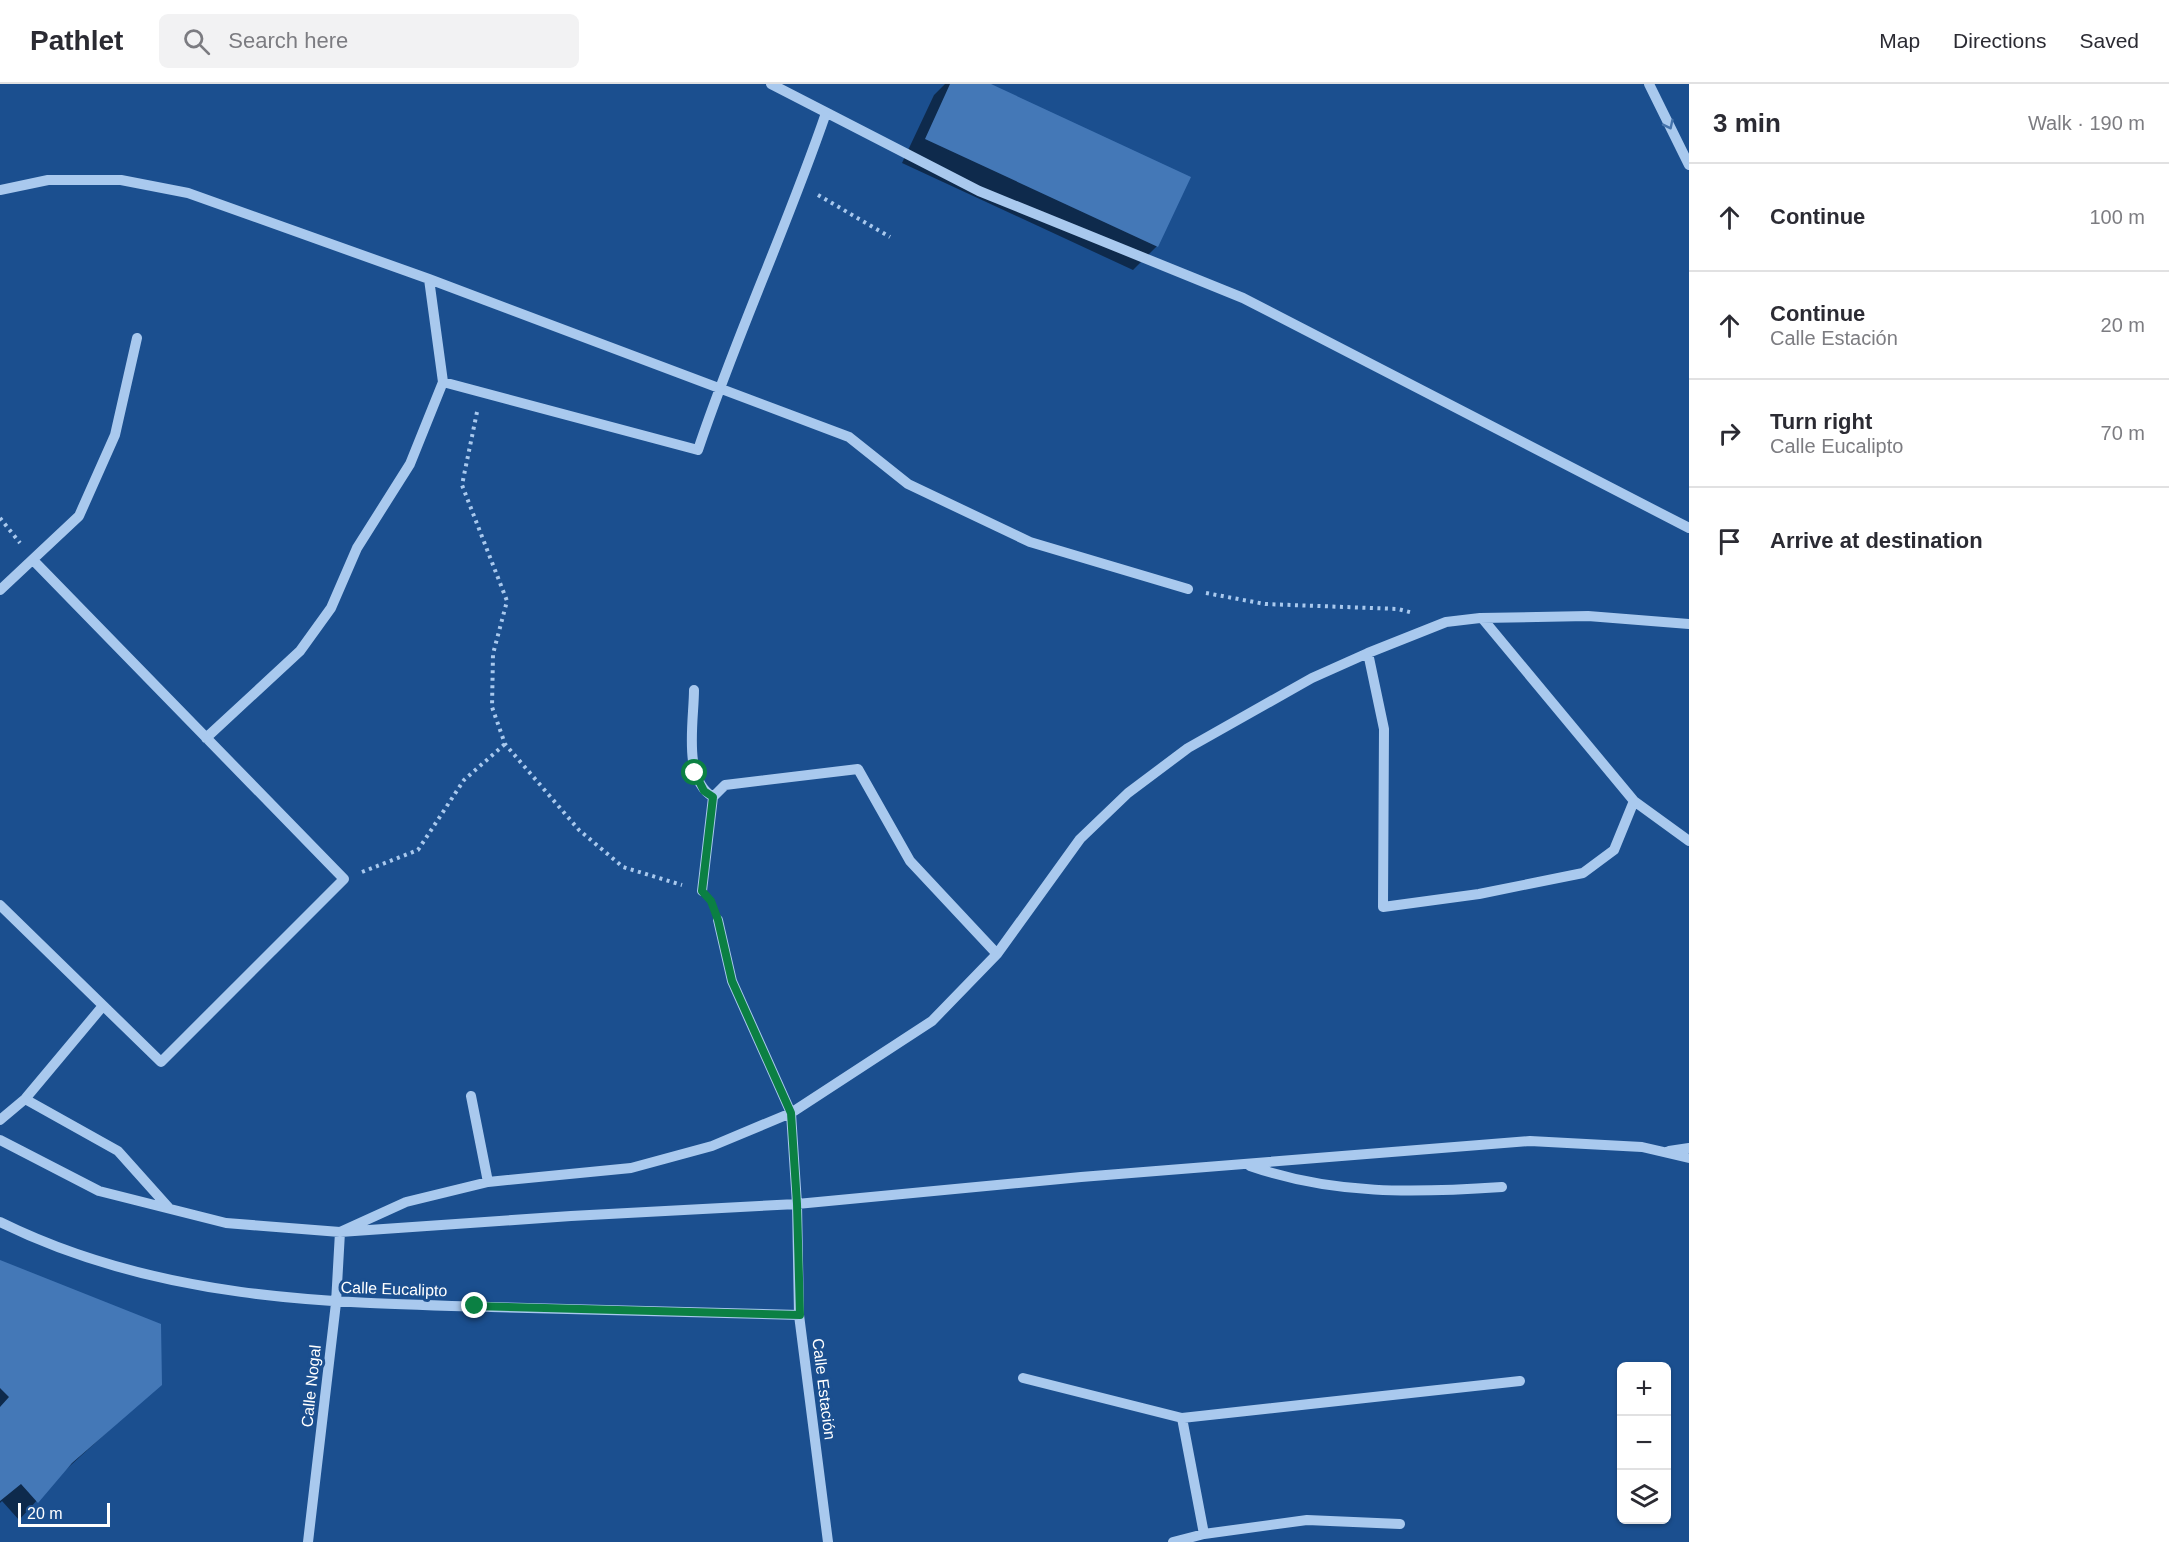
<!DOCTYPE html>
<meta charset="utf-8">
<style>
:root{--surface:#fff;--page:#f2f2f3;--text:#2b2b33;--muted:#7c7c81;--line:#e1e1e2}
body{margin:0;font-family:Arial,sans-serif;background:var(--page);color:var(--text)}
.controls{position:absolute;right:18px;bottom:18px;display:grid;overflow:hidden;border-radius:9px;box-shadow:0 2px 4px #0004}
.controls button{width:54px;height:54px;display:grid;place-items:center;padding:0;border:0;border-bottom:2px solid var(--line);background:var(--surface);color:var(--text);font:30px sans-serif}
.scale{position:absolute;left:18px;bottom:15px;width:92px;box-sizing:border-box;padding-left:6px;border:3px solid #fff;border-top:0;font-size:16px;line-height:21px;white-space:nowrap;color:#fff;-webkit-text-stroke:4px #1b4f8f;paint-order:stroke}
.stop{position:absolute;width:18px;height:18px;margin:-14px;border:4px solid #0b8043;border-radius:50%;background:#fff}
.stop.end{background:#0b8043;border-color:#fff;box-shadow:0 2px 6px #0008}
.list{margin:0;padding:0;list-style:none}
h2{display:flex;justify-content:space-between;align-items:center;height:78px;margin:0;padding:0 24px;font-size:26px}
h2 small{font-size:20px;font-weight:400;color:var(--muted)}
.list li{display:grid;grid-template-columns:39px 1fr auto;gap:18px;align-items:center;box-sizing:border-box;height:108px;padding:0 24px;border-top:2px solid var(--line)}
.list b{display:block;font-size:22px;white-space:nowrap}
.list p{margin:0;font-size:20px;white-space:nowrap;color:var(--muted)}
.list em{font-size:20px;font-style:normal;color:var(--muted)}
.icon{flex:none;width:33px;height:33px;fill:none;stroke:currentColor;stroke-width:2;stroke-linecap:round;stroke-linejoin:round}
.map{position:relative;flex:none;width:1689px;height:1458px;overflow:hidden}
header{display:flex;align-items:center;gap:36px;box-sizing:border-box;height:84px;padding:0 30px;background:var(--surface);border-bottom:2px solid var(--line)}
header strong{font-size:28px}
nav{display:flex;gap:33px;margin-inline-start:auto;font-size:21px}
.search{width:420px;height:54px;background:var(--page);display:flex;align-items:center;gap:15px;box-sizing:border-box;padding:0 21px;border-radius:9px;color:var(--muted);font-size:22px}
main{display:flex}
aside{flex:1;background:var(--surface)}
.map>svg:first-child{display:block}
.shadow{fill:#0007}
.building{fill:#4478b7}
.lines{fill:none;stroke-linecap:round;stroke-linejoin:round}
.path{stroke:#a9c9ee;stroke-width:4;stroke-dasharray:3 4.5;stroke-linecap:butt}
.minor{stroke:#a9c9ee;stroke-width:10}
.oneway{stroke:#4674ac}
.route{stroke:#0b8043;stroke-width:8}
.labels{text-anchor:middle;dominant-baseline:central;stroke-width:6;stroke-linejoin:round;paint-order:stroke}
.street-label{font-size:16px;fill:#fff;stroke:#1b4f8f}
</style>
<header>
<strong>Pathlet</strong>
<div class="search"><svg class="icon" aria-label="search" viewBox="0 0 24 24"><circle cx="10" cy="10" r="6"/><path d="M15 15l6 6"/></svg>Search here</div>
<nav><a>Map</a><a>Directions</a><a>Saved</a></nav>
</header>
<main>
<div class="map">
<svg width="1689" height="1458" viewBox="0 0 1689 1458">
<rect width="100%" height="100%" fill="#1b4f8f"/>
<!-- shadow -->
<path class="shadow" d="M945 0H987L1157 162 1133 186 902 79 934 11Z
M0 1178 160 1300 61 1390 19 1436 2 1417 0 1419Z"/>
<!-- building -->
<path class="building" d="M950 0H991L1191 93 1158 163 925 55Z
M0 1176 161 1240 162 1301 72 1379 38 1419 21 1400 0 1417V1323L9 1313 0 1304Z"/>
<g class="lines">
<!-- path -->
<path class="path" d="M818 111 890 153
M477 328 462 401 507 517 493 570 492 623 505 660 579 746 623 783 682 801
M0 434 20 459
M1206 509 1265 520 1398 525 1413 529
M362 788 418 766 464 696 505 660"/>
<!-- minor -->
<path class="minor" d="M771 0 979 107 1243 214 1689 444
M1649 0 1689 81
M0 106 48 96H121L188 109 429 195 849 353 908 400 1030 458 1188 505
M443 298 698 366C736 252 787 143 826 29
M0 506 79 432 115 351 137 254
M1482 534 1634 717 1689 757
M1368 569 1384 645 1383 823 1479 810 1583 789 1614 766 1634 717
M694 606C694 637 682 694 713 713
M206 654 300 567 331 524 357 464 410 380 443 298 429 195
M702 807 713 713 725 701 858 685 910 777 997 870
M0 821 161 978 344 795 33 476
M718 836 732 897 791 1029 797 1120 799 1231 828 1458
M471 1012 488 1098
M25 1015 118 1067 169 1124
M0 1036 25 1015 102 923
M0 1056 99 1107 226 1139 340 1148 571 1132 797 1120 1081 1093 1530 1057 1642 1063 1689 1074
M1669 1067 1689 1064
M1250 1082C1334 1111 1414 1109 1502 1103
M0 1138C156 1215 322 1219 491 1223 594 1226 697 1228 799 1231
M1023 1294 1182 1334 1520 1297
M1182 1334 1204 1450
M308 1458 336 1219 340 1148 406 1118 488 1098 631 1084 712 1062 791 1029 932 937 997 870 1080 755 1128 709 1188 664 1312 594 1368 569 1446 538 1480 534 1588 532 1689 540
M1173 1458 1204 1450 1307 1436 1400 1440"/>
</g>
<!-- one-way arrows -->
<defs><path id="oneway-chevron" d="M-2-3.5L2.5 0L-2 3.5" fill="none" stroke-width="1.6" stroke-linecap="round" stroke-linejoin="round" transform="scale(1.5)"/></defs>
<use class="oneway" href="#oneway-chevron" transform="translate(1669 41) rotate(64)"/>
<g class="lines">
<!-- route -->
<path class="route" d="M475 1222 800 1231 797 1120 791 1029 732 897 718 836 711 817 702 807 713 713 704 707 695 689"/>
</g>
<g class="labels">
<!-- street labels -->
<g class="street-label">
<text transform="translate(394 1205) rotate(2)">Calle Eucalipto</text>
<text transform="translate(311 1302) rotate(-84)">Calle Nogal</text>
<text transform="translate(824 1305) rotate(83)">Calle Estación</text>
</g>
</g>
</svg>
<div class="controls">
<button>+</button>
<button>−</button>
<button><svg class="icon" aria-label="layers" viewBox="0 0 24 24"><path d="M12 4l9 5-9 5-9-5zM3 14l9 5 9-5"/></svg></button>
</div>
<div class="scale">20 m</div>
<div class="stop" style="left:695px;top:689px"></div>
<div class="stop end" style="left:475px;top:1222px"></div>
</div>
<aside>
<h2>3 min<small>Walk · 190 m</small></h2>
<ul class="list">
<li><svg class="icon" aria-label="ahead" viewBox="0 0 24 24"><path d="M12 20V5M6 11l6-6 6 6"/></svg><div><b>Continue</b></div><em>100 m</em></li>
<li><svg class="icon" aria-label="ahead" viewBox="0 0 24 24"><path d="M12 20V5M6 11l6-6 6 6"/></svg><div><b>Continue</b><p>Calle Estación</p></div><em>20 m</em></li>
<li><svg class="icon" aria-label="right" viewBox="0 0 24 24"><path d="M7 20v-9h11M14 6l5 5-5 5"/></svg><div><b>Turn right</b><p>Calle Eucalipto</p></div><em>70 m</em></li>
<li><svg class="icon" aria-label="arrive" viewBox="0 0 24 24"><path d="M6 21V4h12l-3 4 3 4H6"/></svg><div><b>Arrive at destination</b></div></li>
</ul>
</aside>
</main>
